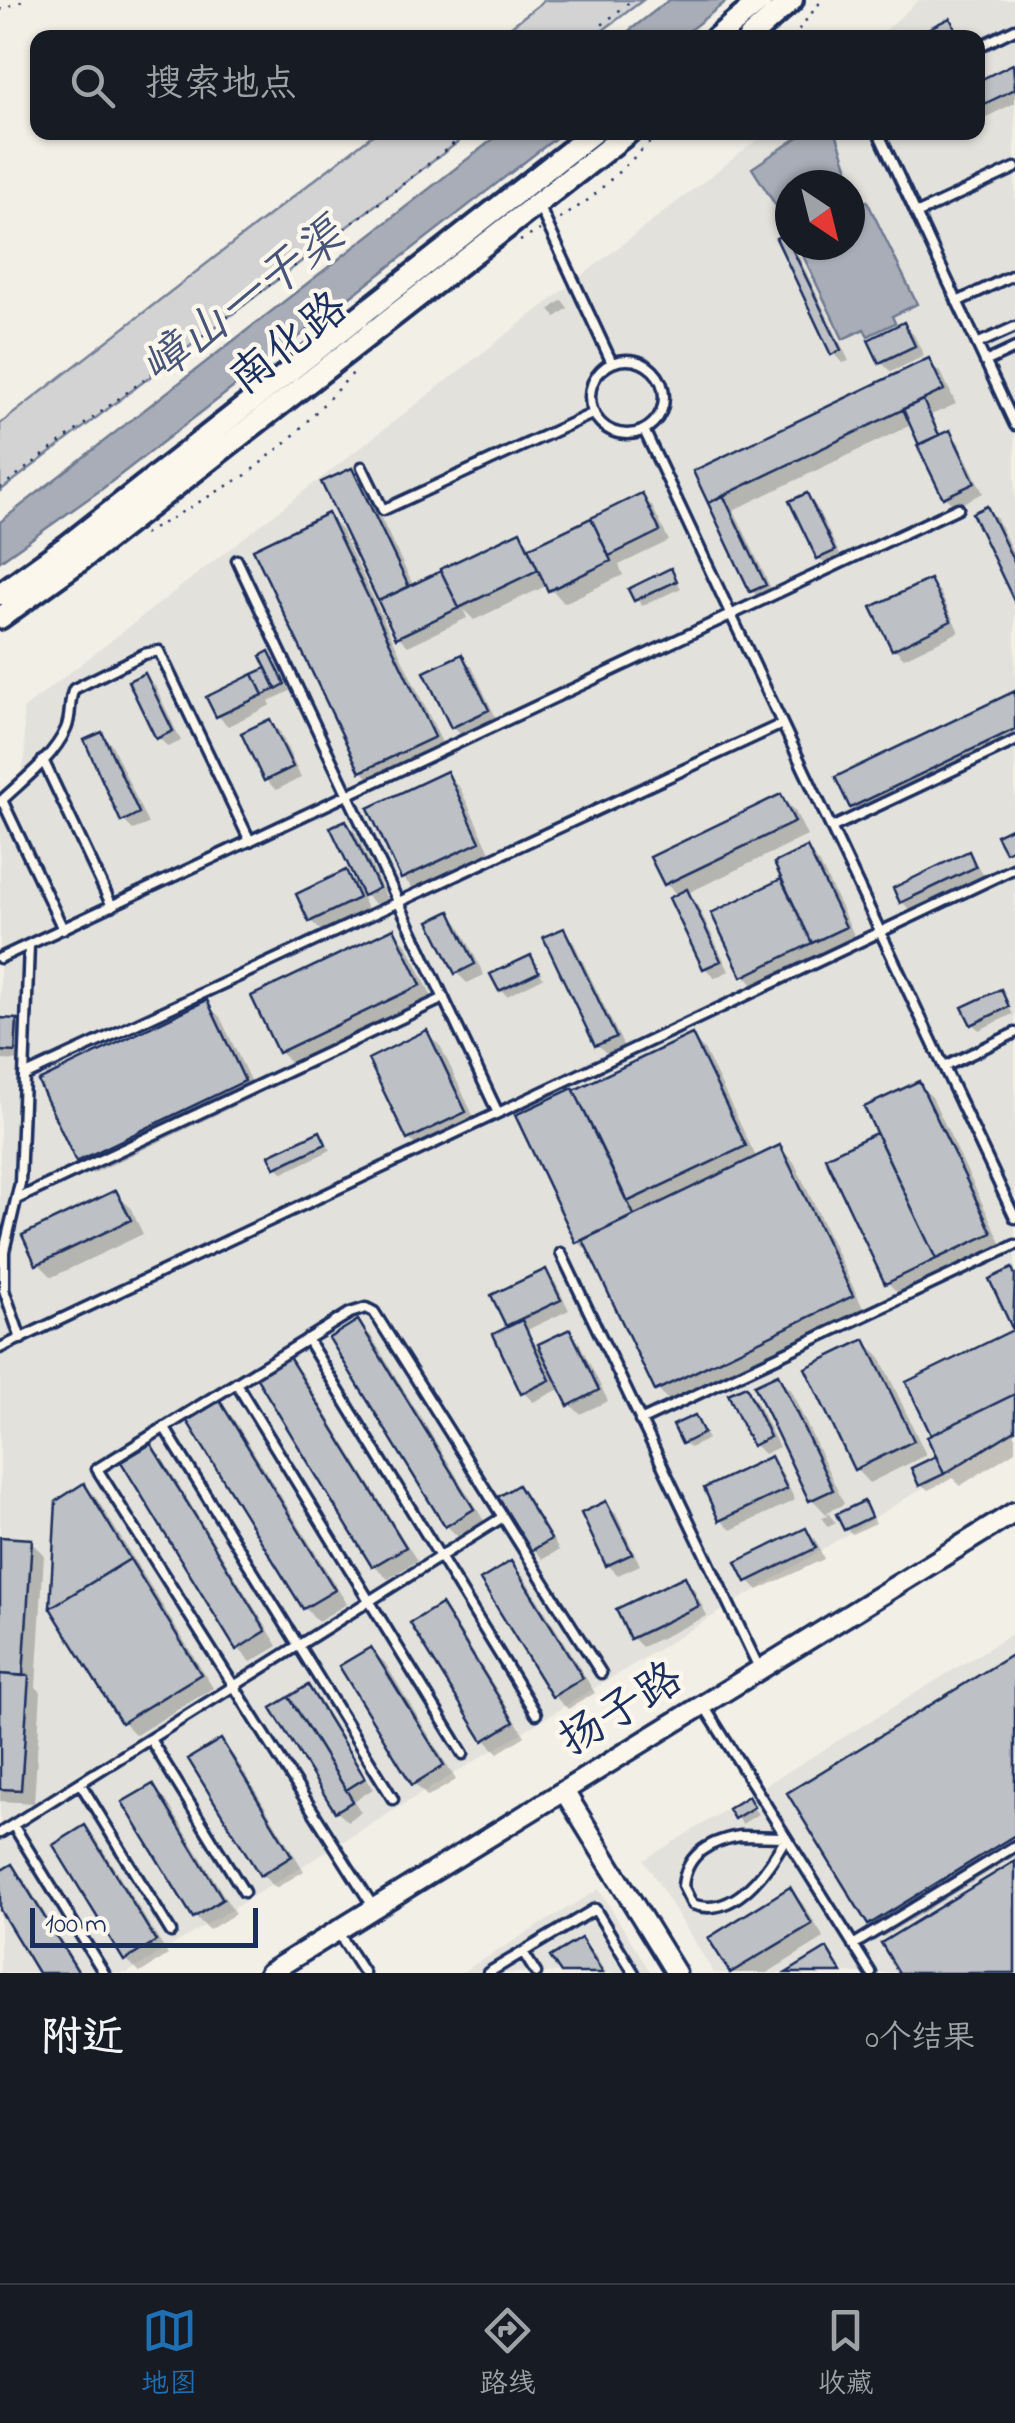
<!DOCTYPE html>
<html lang="zh">
<meta charset="utf-8">
<style>
:root{--surface:#171b24;--page:#242831;--text:#f1f3f6;--muted:#9ea1a6;--line:#363941;--accent:#1f6fb2}
body{margin:0;font-family:"Indie Flower","LXGW WenKai TC",sans-serif;background:var(--page);color:var(--text)}
.compass{position:absolute;left:775px;top:170px;width:90px;height:90px;border-radius:50%;background:var(--surface);box-shadow:0 2px 8px #0004;rotate:145deg}
.scale{position:absolute;left:30px;bottom:25px;width:228px;box-sizing:border-box;padding-left:10px;border:5px solid #1b2f5e;border-top:0;font-size:28px;line-height:35px;white-space:nowrap;color:#1b2f5e;-webkit-text-stroke:8px #fbf7ec;paint-order:stroke}
.list{margin:0;padding:0;list-style:none}
h2{display:flex;justify-content:space-between;align-items:center;height:130px;margin:0;padding:0 40px;font-size:42px}
h2 small{font-size:32px;font-weight:400;color:var(--muted)}
.icon{flex:none;width:55px;height:55px;fill:none;stroke:currentColor;stroke-width:2;stroke-linecap:round;stroke-linejoin:round}
.map{position:relative;flex:none;width:1015px;height:1973px;overflow:hidden}
.search{position:absolute;background:var(--surface);box-shadow:0 2px 8px #0004;left:30px;right:30px;top:30px;height:110px;display:flex;align-items:center;gap:25px;box-sizing:border-box;padding:0 35px;border-radius:20px;color:var(--muted);font-size:38px}
.sheet{height:310px;background:var(--surface)}
nav{display:flex;justify-content:space-around;align-items:center;box-sizing:border-box;height:140px;border-top:2px solid var(--line);background:var(--surface);font-size:28px;color:var(--muted)}
nav a{display:grid;justify-items:center;gap:5px}
nav .on{color:var(--accent)}
.map>svg:first-child{display:block}
.built{fill:#e2e1dc;fill-rule:evenodd}
.green{fill:#d2d3d2;stroke:#768198;stroke-width:2.5}
.water{fill:#a9adb7;stroke:#707b93;stroke-width:2.5}
.shadow{fill:#0003}
.building{fill:#bdc0c4;stroke:#1b2f5e;stroke-width:2.5}
.lines{fill:none;stroke-linecap:round;stroke-linejoin:round}
.service-casing{stroke:#1b2f5e;stroke-width:15}
.tertiary-casing{stroke:#1b2f5e;stroke-width:25}
.secondary-casing{stroke:#1b2f5e;stroke-width:28}
.path{stroke:#1b2f5e;stroke-width:2.5;stroke-dasharray:2.5 8;stroke-linecap:butt}
.service{stroke:#fbf7ec;stroke-width:8}
.tertiary{stroke:#fbf7ec;stroke-width:18}
.secondary{stroke:#fbf7ec;stroke-width:20}
.labels{text-anchor:middle;dominant-baseline:central;stroke-width:9;stroke-linejoin:round;paint-order:stroke}
.street-label{font-size:45px;fill:#1b2f5e;stroke:#fbf7ec}
.water-label{font-size:48px;font-style:italic;fill:#465579;stroke:#fbf7ec}
</style>
<div class="map">
<svg width="1015" height="1973" viewBox="0 0 1015 1973">
<rect width="100%" height="100%" fill="#f2efe6"/>
<filter id="ink" filterUnits="userSpaceOnUse"><feTurbulence type="fractalNoise" baseFrequency=".01" numOctaves="2"/><feDisplacementMap in="SourceGraphic" scale="20" xChannelSelector="R" yChannelSelector="G"/><feConvolveMatrix kernelMatrix="1 2 1 2 8 2 1 2 1" color-interpolation-filters="sRGB"/></filter>
<g filter="url(#ink)">
<!-- built -->
<path class="built" d="M919 0H1015V1432L127 1973H0V792L21 772 25 758 23 709 766 133 978 132V38L878 37ZM790 185H850V245H790Z
M1015 1632V1973H714L644 1860Z
M599 1889 651 1973H461Z"/>
<!-- green -->
<path class="green" d="M545 0H643L594 37H497Z
M375 133H470L0 491V424Z"/>
<!-- water -->
<path class="water" d="M669 0H728L681 37H621Z
M806 132 836 133 852 181 849 185H790V211L781 214 752 168Z
M501 133H562L102 489 0 561V522Z
M867 201 917 304 892 316 895 323 868 336 864 329 843 339 798 245H850V210Z"/>
<!-- shadow -->
<path class="shadow" d="M1012 67 1015 70V103L978 121V83Z
M785 237 794 247 849 361 843 363 834 353Z
M562 300 568 308 556 317 550 309Z
M904 325 914 335 924 356 891 372 881 362Z
M928 361 942 374 956 404 931 415 942 437 949 433 959 443 983 493 955 507 945 497 913 424 734 510 774 595 762 601 752 591 696 472Z
M351 471 365 485 414 587 519 534 533 548 642 496 652 506 669 541 619 565 623 575 564 603 548 585 474 620 463 609 467 618 408 646 398 636Z
M806 496 816 506 843 561 829 568 819 558Z
M987 509 997 519 1015 557V597Z
M328 516 341 530 446 751 375 785 362 771Z
M670 571 681 588 642 606 631 590Z
M930 582 940 592 959 632 904 658 894 648Z
M269 654 290 691 269 701 271 705 228 726 218 716 269 669Z
M462 657 472 667 497 720 463 737 453 727Z
M145 676 155 686 181 741 168 747 158 737Z
M1015 694V749L866 820 852 807Z
M270 722 280 732 301 778 276 790 266 780Z
M102 735 112 745 148 824 133 830 123 820Z
M446 774 460 788 492 856 417 892 403 878 371 809Z
M781 797 795 811 807 836 688 893 696 902 729 971 715 978 705 968 678 896 666 884Z
M346 823 356 833 387 899 375 904 358 888 367 909 321 931 311 921 345 873 362 889Z
M807 850 820 864 857 941 757 989 744 975 714 914 785 881Z
M969 854 985 877 912 912 902 902Z
M449 914 459 924 484 975 467 983 457 973Z
M394 931 407 945 433 999 294 1066 280 1052Z
M563 931 573 941 624 1047 608 1055 598 1045 547 939Z
M530 958 543 978 507 996 501 990Z
M1000 992 1013 1014 979 1030 973 1024Z
M206 1003 220 1017 257 1095 92 1174 78 1160Z
M0 1021H16L26 1032 24 1061 0 1060Z
M427 1033 441 1047 478 1126 422 1152 409 1139Z
M692 1037 705 1051 757 1159 780 1148 794 1162 864 1310 671 1403 657 1389 592 1255 578 1242 519 1117Z
M918 1084 932 1097 1003 1247 901 1296 887 1282 828 1159 879 1134Z
M319 1134 331 1150 283 1173 277 1167Z
M116 1193 130 1207 143 1234 52 1277 38 1263Z
M545 1272 555 1282 569 1310 527 1330 537 1347 569 1332 579 1342 608 1401 580 1414 570 1404 562 1388 533 1402 523 1392 511 1328 508 1324Z
M358 1323 371 1336 486 1524 460 1539 447 1526Z
M1015 1332V1451L960 1486 953 1478 928 1490 921 1484 943 1466 934 1436 909 1383Z
M865 1342 879 1355 926 1455 869 1483 856 1469Z
M289 1360 302 1374 417 1561 388 1579 374 1566 259 1378Z
M777 1377 791 1391 844 1504 827 1512 836 1523 828 1527 822 1518 828 1516 812 1499Z
M745 1389 755 1399 779 1447 764 1454 754 1444Z
M219 1404 233 1418 347 1604 318 1621 305 1608Z
M695 1418 708 1439 690 1448 684 1442Z
M151 1447 164 1461 278 1646 251 1662 238 1648Z
M770 1459 780 1469 795 1500 731 1530 721 1520Z
M83 1486 97 1499 213 1688 136 1735 123 1722Z
M518 1488 528 1498 559 1550 543 1559 533 1549Z
M606 1504 616 1514 640 1565 618 1575 608 1565 584 1515Z
M863 1504 876 1523 852 1534 846 1528Z
M806 1531 816 1541 824 1559 758 1590 748 1580Z
M0 1540 31 1542 44 1555 36 1687 41 1692 34 1803 0 1801Z
M510 1564 524 1577 595 1693 568 1709 554 1696 483 1580Z
M684 1579 694 1589 707 1616 642 1647 632 1637Z
M441 1607 454 1621 525 1736 498 1753 485 1740Z
M371 1650 385 1663 456 1780 428 1797 414 1783Z
M1015 1656V1856L883 1937 870 1924Z
M308 1689 318 1698 373 1789 354 1801 361 1812 347 1821 337 1811Z
M220 1742 234 1756 304 1871 276 1888 262 1875 192 1760Z
M152 1787 166 1800 235 1914 209 1930 195 1916Z
M747 1800 758 1814 742 1824 736 1817Z
M85 1828 98 1842 168 1955 140 1973 126 1959Z
M11 1867 25 1881 81 1973H41L0 1905V1874Z
M790 1890 803 1904 824 1938 767 1973H733L712 1938Z
M581 1941 594 1954 606 1973H563Z"/>
<!-- building -->
<path class="building" d="M950 18 960 38H909Z
M1013 64 1015 89 978 107V81Z
M785 234 841 350 831 355 776 238Z
M904 322 915 346 879 363 868 340Z
M929 358 944 390 708 503 693 471Z
M923 400 939 435 919 445 903 409Z
M950 430 975 483 943 498 917 445Z
M352 468 409 587 378 601 321 482Z
M642 493 660 531 609 556 591 518Z
M807 493 835 551 817 559 789 501Z
M723 495 766 585 750 592 708 503Z
M987 506 1015 564V603L972 513Z
M328 513 435 737 360 772 253 549Z
M591 518 611 561 548 591 528 548Z
M520 531 538 570 459 608 440 569Z
M671 568 677 581 634 601 628 589Z
M441 571 459 608 396 638 378 601Z
M930 579 951 621 892 650 871 607Z
M269 651 285 684 276 689 260 656Z
M462 654 489 710 451 728 424 672Z
M266 668 276 689 263 695 253 674Z
M145 673 173 731 156 739 128 681Z
M253 674 263 695 216 717 206 697Z
M1015 691V729L850 808 835 777Z
M270 719 293 767 264 781 241 733Z
M102 732 139 813 121 822 84 740Z
M447 771 480 842 401 879 368 808Z
M781 794 795 822 664 885 650 857Z
M346 820 379 888 363 896 330 827Z
M1015 826V848L1005 852 996 835Z
M807 847 846 927 812 943 774 863Z
M969 851 976 867 900 903 893 888Z
M346 870 359 898 309 922 296 894Z
M781 879 812 943 742 977 711 913Z
M687 889 721 961 703 969 669 898Z
M450 911 475 964 455 974 429 921Z
M394 928 421 985 278 1053 251 996Z
M564 928 616 1037 595 1046 543 937Z
M531 955 539 972 499 991 490 974Z
M1001 989 1009 1007 971 1025 962 1007Z
M207 1000 245 1081 76 1162 38 1081Z
M0 1018 17 1019 15 1052 0 1051Z
M427 1030 466 1112 407 1140 368 1059Z
M692 1034 746 1146 627 1202 574 1090Z
M919 1081 992 1233 936 1259 864 1107Z
M573 1088 634 1215 576 1243 515 1115Z
M320 1131 326 1144 275 1168 269 1155Z
M876 1133 936 1259 885 1284 825 1157Z
M780 1145 853 1296 655 1391 583 1240Z
M116 1190 131 1220 36 1265 22 1235Z
M1012 1268 1015 1275 1013 1330 989 1279Z
M546 1269 561 1300 506 1326 491 1295Z
M358 1320 474 1509 445 1527 329 1338Z
M522 1320 550 1380 521 1394 493 1334Z
M570 1329 599 1390 568 1406 538 1344Z
M1015 1329V1394L931 1435 906 1382Z
M865 1339 914 1441 854 1470 805 1368Z
M289 1357 406 1547 372 1567 256 1377Z
M778 1374 833 1490 809 1501 754 1385Z
M746 1386 770 1437 752 1446 728 1394Z
M1015 1394V1430L944 1474 927 1437Z
M220 1401 335 1590 303 1609 187 1421Z
M695 1415 704 1433 682 1444 673 1425Z
M151 1444 266 1631 236 1650 121 1462Z
M771 1456 787 1489 719 1521 704 1488Z
M936 1456 944 1474 919 1486 911 1468Z
M84 1483 130 1559 50 1608 56 1501Z
M518 1485 551 1539 531 1551 498 1497Z
M606 1501 632 1554 606 1566 581 1513Z
M864 1501 871 1517 844 1530 836 1514Z
M806 1528 816 1548 746 1582 736 1562Z
M0 1537 32 1539 23 1676 0 1674Z
M130 1559 201 1674 121 1723 50 1608Z
M511 1561 583 1678 552 1697 480 1580Z
M685 1576 699 1606 630 1639 616 1609Z
M441 1604 514 1722 483 1741 410 1623Z
M371 1647 444 1765 412 1785 339 1666Z
M1015 1653V1835L868 1925 787 1793Z
M0 1674 29 1676 21 1790 0 1789Z
M308 1685 365 1778 346 1790 289 1697Z
M289 1697 353 1801 335 1812 271 1708Z
M221 1739 292 1856 260 1876 188 1759Z
M153 1784 223 1899 193 1918 122 1802Z
M748 1796 754 1807 734 1819 728 1809Z
M85 1825 156 1941 124 1961 53 1845Z
M1015 1861V1973H899L881 1943Z
M12 1864 79 1973H38L0 1910V1871Z
M790 1887 812 1924 730 1973 708 1938Z
M581 1938 603 1973H561L550 1957Z
M827 1948 842 1973H786Z"/>
<g class="lines">
<defs>
<path id="service" d="M978 47 1015 29
M878 132 1015 425
M538 204 612 363
M916 214 1015 168
M957 302 1015 274
M977 344 1015 327
M590 397a37 37 0 1 1 74 0a37 37 0 1 1-74 0Z
M985 362 1015 348
M644 430 1015 1218
M362 467 383 510 594 413
M43 760 112 906
M2 800 63 929
M0 802C23 780 53 758 66 729 72 715 68 701 74 689L144 654 159 651 250 841
M831 828 1015 741
M0 958 958 508
M944 1067 1015 1033
M24 1076 782 724
M498 1113 1015 868
M17 1199 444 998
M561 1253 760 1670
M21 1339 4 1290V1251L20 1183 29 945
M307 1339 536 1714
M0 1348 498 1113 237 560
M236 1383 463 1754
M640 1421 1015 1245
M164 1427 393 1799
M704 1706 871 1973
M150 1739 244 1892
M80 1783 171 1932
M13 1825 104 1973
M0 1833 503 1517
M740 1836 786 1837C769 1869 734 1920 692 1904L683 1886C686 1854 709 1841 740 1836Z
M374 1908 97 1469 350 1313 366 1308 374 1312 601 1673
M337 1931 364 1973
M853 1945 1015 1846
M523 1952 536 1973
M488 1973 595 1909 634 1973"/>
<path id="tertiary" d="M564 1791 676 1973
M269 1973 1015 1512"/>
<path id="secondary" d="M716 38 762 0
M749 38 792 0
M0 594 67 546 594 132
M0 618 78 562 629 132"/>
</defs>
<!-- service casing -->
<use href="#service" class="service-casing"/>
<!-- tertiary casing -->
<use href="#tertiary" class="tertiary-casing"/>
<!-- secondary casing -->
<use href="#secondary" class="secondary-casing"/>
<!-- path -->
<path class="path" d="M0 10 24 0
M586 38 632 0
M792 38 822 0
M560 219 591 198 661 132
M520 241 540 230
M0 488 392 193 468 132
M144 534 246 475 290 439 357 369"/>
<!-- service -->
<use href="#service" class="service"/>
<!-- tertiary -->
<use href="#tertiary" class="tertiary"/>
<!-- secondary -->
<use href="#secondary" class="secondary"/>
</g>
</g>
<g class="labels">
<!-- street labels -->
<g class="street-label">
<text transform="translate(290 345) rotate(-38)">南化路</text>
<text transform="translate(622 1711) rotate(-32)">扬子路</text>
</g>
<!-- water labels -->
<g class="water-label">
<text transform="translate(244 304) rotate(-37)">嶂山一干渠</text>
</g>
</g>
</svg>
<svg class="compass" viewBox="-18 -18 36 36"><path d="M0-13l5 13h-10z" fill="#e53935"/><path d="M0 13l5-13h-10z" fill="#9ea1a6"/></svg>
<div class="scale">100 m</div>
<div class="search"><svg class="icon" aria-label="search" viewBox="0 0 24 24"><circle cx="10" cy="10" r="6"/><path d="M15 15l6 6"/></svg>搜索地点</div>
</div>
<section class="sheet">
<h2>附近<small>0个结果</small></h2>
<ul class="list">
</ul>
</section>
<nav>
<a class="on"><svg class="icon" aria-label="map" viewBox="0 0 24 24"><path d="M3 6l6-2 6 2 6-2v14l-6 2-6-2-6 2zM9 4v14M15 6v14"/></svg>地图</a>
<a><svg class="icon" aria-label="directions" viewBox="0 0 24 24"><path d="M12 3l9 9-9 9-9-9zM9 14v-3h6M13 9l2 2-2 2"/></svg>路线</a>
<a><svg class="icon" aria-label="saved" viewBox="0 0 24 24"><path d="M7 4h10v16l-5-4-5 4z"/></svg>收藏</a>
</nav>
